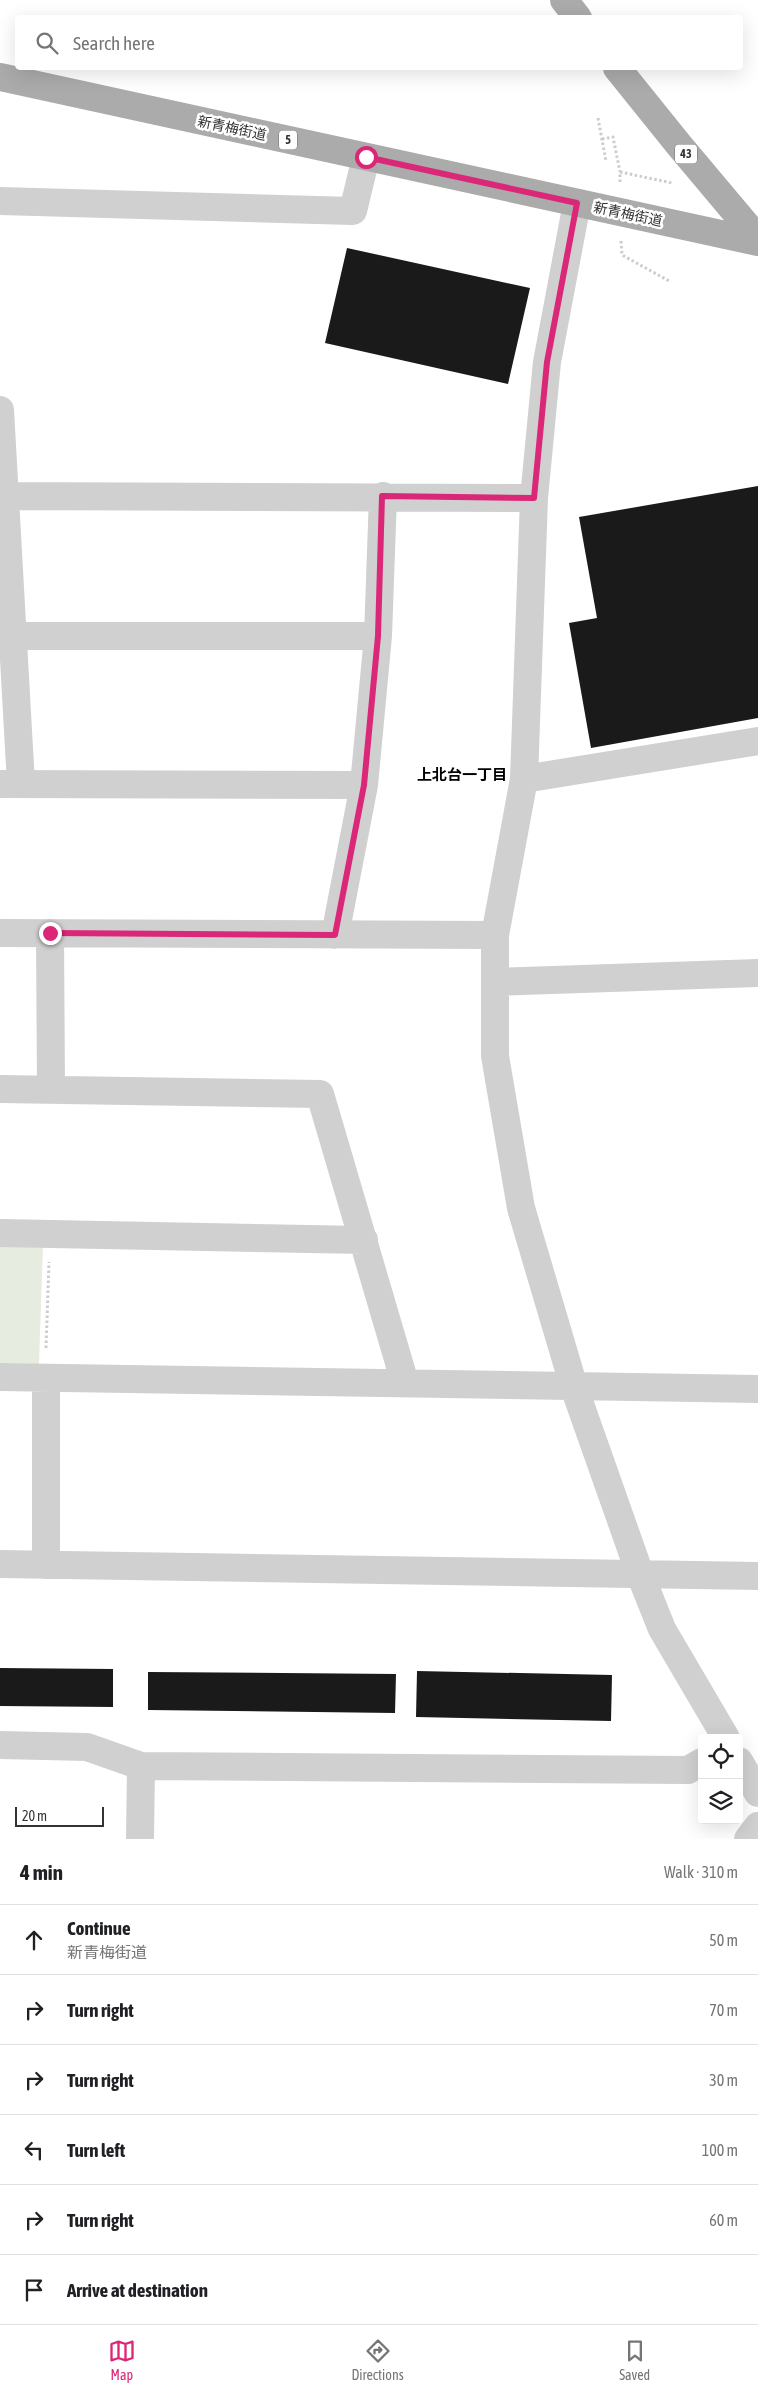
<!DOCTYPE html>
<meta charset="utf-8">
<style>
:root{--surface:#fff;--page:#f2f2f2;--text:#202124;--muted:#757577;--line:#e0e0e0;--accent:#db2777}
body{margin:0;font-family:"Asap Condensed","Noto Sans JP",sans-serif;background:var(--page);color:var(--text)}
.controls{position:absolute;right:15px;bottom:15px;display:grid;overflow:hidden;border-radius:5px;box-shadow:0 5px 20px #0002}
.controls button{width:45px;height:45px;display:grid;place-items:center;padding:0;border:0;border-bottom:1px solid var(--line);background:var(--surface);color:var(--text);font:25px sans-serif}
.scale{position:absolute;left:15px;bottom:12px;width:89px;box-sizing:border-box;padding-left:5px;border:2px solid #333;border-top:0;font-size:14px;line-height:18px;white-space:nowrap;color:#333;-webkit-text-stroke:4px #fff;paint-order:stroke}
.stop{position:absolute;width:15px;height:15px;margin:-11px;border:4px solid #db2777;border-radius:50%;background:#fff}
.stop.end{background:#db2777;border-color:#fff;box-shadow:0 1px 5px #0008}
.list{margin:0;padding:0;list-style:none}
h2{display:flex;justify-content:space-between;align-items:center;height:65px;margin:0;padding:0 20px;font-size:21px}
h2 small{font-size:16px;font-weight:400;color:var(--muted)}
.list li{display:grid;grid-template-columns:32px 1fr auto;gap:15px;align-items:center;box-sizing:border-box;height:70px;padding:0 20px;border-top:1px solid var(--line)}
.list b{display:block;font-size:19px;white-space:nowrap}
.list p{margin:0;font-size:16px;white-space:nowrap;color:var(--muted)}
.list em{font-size:16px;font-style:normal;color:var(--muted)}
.icon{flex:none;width:28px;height:28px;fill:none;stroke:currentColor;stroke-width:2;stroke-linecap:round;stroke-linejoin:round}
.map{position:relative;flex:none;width:758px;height:1839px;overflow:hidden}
.search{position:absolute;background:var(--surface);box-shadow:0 5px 20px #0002;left:15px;right:15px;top:15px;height:55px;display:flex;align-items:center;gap:12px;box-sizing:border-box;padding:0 18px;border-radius:5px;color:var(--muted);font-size:19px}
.sheet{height:485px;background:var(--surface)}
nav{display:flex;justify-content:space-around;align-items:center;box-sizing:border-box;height:70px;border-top:1px solid var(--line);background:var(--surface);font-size:14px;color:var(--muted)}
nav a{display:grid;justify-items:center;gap:2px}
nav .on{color:var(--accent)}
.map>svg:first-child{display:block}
.green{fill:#e6ecdf}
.building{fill:#1a1a1a}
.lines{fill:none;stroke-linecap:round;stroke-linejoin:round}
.path{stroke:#cdcdcd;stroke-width:3;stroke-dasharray:2.5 2.5;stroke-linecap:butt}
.minor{stroke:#d0d0d0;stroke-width:28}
.major{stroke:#ababab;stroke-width:28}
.route{stroke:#db2777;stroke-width:6}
.labels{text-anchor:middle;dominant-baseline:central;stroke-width:5;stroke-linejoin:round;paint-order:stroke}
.shield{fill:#fff;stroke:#707070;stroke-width:1}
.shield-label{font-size:12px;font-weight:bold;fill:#333}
.street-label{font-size:14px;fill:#333;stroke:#fff}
.neighbourhood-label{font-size:15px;font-weight:bold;fill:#000;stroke:#fff}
</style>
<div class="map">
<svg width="758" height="1839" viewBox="0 0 758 1839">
<rect width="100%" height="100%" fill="#fff"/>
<!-- green -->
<path class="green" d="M0 1243 43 1244 39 1364 0 1363Z"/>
<!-- building -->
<path class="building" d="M347 248 530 288 508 384 325 343Z
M758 486V718L591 748 569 623 597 618 579 517Z
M0 1668 113 1669V1707L0 1706Z
M417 1671 612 1675 611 1721 416 1717Z
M148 1672 396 1674 395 1713 148 1710Z"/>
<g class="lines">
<!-- path -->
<path class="path" d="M598 118 606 161
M602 139 613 137 620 172
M620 182V172L672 183
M621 241 622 255 671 282
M46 1348 49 1262"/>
<!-- minor -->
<path class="minor" d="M0 201 353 211 366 157
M577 203 547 362 534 498 524 779 495 935V1056L521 1208 574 1387 640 1574 662 1629 726 1738
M0 410 21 784
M5 496 534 498
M14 636H378
M524 779 758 741
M0 784 364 785
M0 933 495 935
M50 933 51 1090
M335 935 364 785 378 636 383 496
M495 982 758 973
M0 1089 320 1094 405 1383
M0 1233 364 1240
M0 1377 758 1389
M46 1378V1565
M0 1564 758 1576
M0 1745 87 1747 141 1766 688 1770 702 1762
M739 1761 758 1793
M140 1839 141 1766
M748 1839 758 1826"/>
<!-- major -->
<path class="major" d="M564 0 578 18
M617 68 679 145 758 239
M0 77 758 242"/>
</g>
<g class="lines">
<!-- route -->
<path class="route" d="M50 933 335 935 364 785 378 636 382 496 534 498 547 362 577 203 366 157"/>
</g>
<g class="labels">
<!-- shield labels -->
<g class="shield">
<rect x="279" y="130.5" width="18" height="19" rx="4"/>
<rect x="675" y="144.5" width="22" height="19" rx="4"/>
</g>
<g class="shield-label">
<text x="288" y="140">5</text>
<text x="686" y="154">43</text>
</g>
<!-- street labels -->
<g class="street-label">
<text transform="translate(232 128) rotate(12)">新青梅街道</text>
<text transform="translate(628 214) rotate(12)">新青梅街道</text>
</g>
<!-- neighbourhood labels -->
<g class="neighbourhood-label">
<text x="462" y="774">上北台一丁目</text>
</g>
</g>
</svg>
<div class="controls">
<button><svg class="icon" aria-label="locate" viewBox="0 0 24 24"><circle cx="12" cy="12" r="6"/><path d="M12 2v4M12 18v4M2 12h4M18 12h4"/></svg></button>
<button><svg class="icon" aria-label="layers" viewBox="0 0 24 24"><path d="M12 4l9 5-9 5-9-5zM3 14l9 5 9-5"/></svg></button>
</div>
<div class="scale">20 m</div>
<div class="stop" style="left:366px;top:157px"></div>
<div class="stop end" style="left:50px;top:933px"></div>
<div class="search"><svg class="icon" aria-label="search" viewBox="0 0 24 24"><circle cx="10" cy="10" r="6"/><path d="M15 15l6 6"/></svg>Search here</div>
</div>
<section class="sheet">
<h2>4 min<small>Walk · 310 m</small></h2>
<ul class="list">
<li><svg class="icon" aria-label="ahead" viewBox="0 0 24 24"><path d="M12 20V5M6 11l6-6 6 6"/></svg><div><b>Continue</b><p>新青梅街道</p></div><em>50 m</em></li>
<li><svg class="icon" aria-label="right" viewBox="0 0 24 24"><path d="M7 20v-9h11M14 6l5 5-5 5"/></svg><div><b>Turn right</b></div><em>70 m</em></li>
<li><svg class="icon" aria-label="right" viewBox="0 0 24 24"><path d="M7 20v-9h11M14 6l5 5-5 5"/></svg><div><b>Turn right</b></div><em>30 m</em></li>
<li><svg class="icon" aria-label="left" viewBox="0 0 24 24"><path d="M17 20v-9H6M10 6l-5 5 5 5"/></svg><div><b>Turn left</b></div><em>100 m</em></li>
<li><svg class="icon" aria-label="right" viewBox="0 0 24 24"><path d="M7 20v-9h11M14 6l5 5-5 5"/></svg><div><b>Turn right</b></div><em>60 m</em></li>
<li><svg class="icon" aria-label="arrive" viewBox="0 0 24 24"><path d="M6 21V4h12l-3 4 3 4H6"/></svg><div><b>Arrive at destination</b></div></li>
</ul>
</section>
<nav>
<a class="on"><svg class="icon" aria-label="map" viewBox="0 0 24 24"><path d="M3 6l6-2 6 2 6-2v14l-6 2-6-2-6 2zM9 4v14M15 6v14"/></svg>Map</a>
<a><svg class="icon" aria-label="directions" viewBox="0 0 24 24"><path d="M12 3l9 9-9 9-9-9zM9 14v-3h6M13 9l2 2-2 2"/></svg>Directions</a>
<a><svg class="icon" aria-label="saved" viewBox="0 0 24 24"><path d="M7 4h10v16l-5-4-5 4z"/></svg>Saved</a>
</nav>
